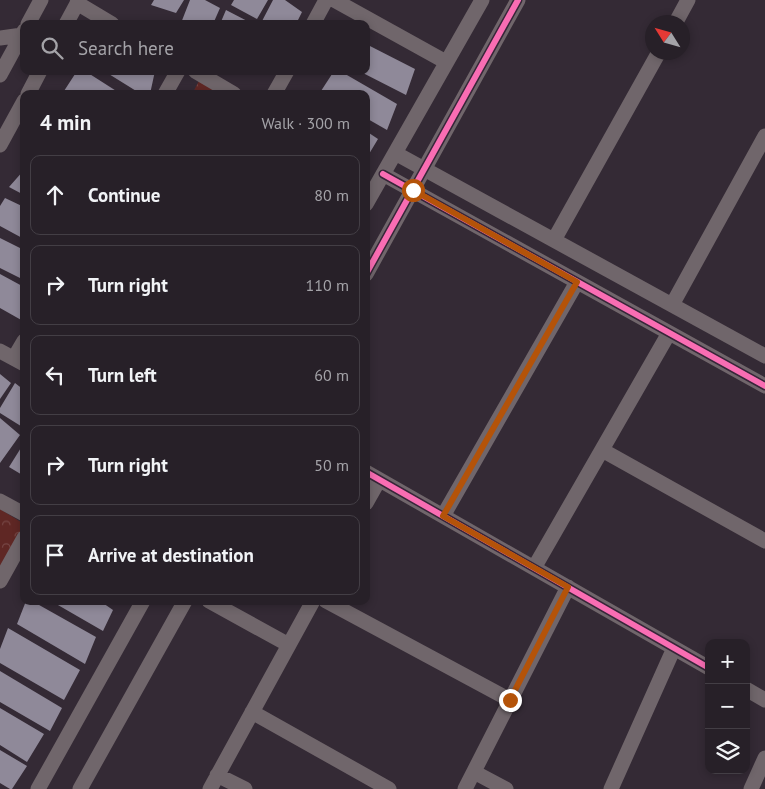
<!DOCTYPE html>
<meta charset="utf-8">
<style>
:root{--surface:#272028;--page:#332d34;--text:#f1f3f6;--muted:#a4a3a8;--line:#433e45}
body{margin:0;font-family:"PT Sans",sans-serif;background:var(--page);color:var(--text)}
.controls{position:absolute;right:15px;bottom:15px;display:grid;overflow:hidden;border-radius:10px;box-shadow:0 2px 8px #0003}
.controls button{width:45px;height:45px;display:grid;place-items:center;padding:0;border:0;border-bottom:1px solid var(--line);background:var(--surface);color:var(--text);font:25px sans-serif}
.compass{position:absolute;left:645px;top:15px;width:45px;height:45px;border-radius:50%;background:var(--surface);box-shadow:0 2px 8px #0003;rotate:307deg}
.stop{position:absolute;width:15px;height:15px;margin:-11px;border:4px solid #b45309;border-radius:50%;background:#fff}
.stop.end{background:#b45309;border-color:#fff;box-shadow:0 1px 5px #0008}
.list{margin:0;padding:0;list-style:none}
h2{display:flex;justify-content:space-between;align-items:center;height:65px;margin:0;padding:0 20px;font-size:21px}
h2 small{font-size:16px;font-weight:400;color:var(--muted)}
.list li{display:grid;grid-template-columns:32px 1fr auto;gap:15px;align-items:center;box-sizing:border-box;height:80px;margin:0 10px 10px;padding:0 10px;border:1px solid var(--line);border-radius:10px}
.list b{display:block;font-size:19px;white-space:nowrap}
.list em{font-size:16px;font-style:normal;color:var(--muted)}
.icon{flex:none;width:28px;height:28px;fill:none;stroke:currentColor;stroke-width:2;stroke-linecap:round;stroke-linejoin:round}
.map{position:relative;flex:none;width:765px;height:789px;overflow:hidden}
.search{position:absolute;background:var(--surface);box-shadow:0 2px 8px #0003;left:20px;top:20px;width:350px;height:55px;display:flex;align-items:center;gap:12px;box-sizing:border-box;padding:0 18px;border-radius:10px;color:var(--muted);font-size:19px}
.panel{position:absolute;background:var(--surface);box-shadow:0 2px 8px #0003;left:20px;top:90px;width:350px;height:515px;border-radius:10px}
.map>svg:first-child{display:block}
.park{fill:url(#park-crowns)}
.building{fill:#8f8999}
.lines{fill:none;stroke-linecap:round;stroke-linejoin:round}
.minor{stroke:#70666b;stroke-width:15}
.cycleway-casing{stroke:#372639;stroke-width:9}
.cycleway{stroke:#f96db3;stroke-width:6}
.route{stroke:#b45309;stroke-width:6}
</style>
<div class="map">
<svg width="765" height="789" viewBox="0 0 765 789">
<defs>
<pattern id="park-crowns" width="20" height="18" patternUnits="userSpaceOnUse" patternTransform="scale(1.25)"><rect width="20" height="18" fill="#5f2724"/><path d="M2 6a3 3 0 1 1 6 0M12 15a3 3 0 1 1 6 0" fill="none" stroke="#764644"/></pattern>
</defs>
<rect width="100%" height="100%" fill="#342a35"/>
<!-- park -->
<path class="park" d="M199 81 220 94H192Z
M0 509 24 524V526L0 568Z"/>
<!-- building -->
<path class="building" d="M154 0H184L176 13 151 5Z
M190 0H205L220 8 213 24 181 23Z
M234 0H268L257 19 231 5Z
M273 0H285L302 12 296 24 261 23Z
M226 10 253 24H220Z
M366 44 415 69 406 95 359 71H366Z
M77 71H85L121 94H69L64 91Z
M104 71H155L150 94H141Z
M334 71H340L397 104 387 130 366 118V94H326L321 91Z
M366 131 378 139 366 159Z
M24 170V195L9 187Z
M5 198 24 207V239L0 226V206Z
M0 238 24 250V280L0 268Z
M0 274 24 287V319L23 321 0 308Z
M0 374 11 383 0 399Z
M15 383 24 390V428L0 413V408Z
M0 418 20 435 0 463Z
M24 443V476L9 467Z
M26 601H32L96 637 85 664 17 624Z
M51 601H100L113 610 103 631Z
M8 628 80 670 64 700 0 663V649Z
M0 671 62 708 50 731 0 702Z
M0 708 44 734 27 762 0 745Z
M0 750 27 766 12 789H10L0 783Z"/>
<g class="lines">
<!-- minor -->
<path class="minor" d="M334 0 446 62
M77 3 112 24
M676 22 688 0
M28 24 41 0
M66 24 79 0
M313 24 326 0
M0 38 22 35
M195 71 234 94
M0 75 24 31
M28 94 40 71
M165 94 178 71
M274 94 287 71
M0 145 24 101
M395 153 765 356
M383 174 765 386
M366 204 482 0
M554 240 659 52
M366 274 518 0
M672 305 765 136
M0 351 24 364
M14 358 24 341
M602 450 765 541
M366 472 709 668
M0 501 24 514
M366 503 379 480
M443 516 577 282
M534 568 669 333
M0 581 24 538
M209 601 289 645
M326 601 510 700
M746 689 765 700
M252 712 389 789
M474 772 506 789
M217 775 245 789
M38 789 143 601
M80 789 185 601
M210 789 313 601
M465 789 568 587
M611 789 674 648
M751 789 765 758"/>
<defs>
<path id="cycleway" d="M383 174 765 386
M366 274 518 0
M366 472 709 668"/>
</defs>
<!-- cycleway casing -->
<use href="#cycleway" class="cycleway-casing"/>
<!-- cycleway -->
<use href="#cycleway" class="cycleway"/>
</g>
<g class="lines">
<!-- route -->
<path class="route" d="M413 190 577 282 443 516 568 587 510 700"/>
</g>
</svg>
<div class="controls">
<button>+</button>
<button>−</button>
<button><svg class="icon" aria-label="layers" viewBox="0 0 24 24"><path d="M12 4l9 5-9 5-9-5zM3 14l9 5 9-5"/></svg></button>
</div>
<svg class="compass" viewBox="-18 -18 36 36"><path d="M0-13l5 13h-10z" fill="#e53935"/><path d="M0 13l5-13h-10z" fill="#a4a3a8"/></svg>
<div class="stop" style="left:413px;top:190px"></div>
<div class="stop end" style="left:510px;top:700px"></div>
<div class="search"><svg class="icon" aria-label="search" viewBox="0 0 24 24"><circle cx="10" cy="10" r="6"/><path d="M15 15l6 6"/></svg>Search here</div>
<section class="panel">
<h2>4 min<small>Walk · 300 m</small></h2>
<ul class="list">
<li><svg class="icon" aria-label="ahead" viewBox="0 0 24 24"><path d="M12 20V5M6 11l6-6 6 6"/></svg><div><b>Continue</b></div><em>80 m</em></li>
<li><svg class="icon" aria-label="right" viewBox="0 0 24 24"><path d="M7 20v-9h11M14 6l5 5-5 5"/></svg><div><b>Turn right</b></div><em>110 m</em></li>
<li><svg class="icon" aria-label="left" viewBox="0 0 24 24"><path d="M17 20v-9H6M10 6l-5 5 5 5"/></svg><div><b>Turn left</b></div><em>60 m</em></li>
<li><svg class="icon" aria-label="right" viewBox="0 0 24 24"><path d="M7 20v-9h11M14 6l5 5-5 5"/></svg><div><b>Turn right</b></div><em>50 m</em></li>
<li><svg class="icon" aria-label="arrive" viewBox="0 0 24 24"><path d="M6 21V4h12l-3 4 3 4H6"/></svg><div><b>Arrive at destination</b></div></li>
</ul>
</section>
</div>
